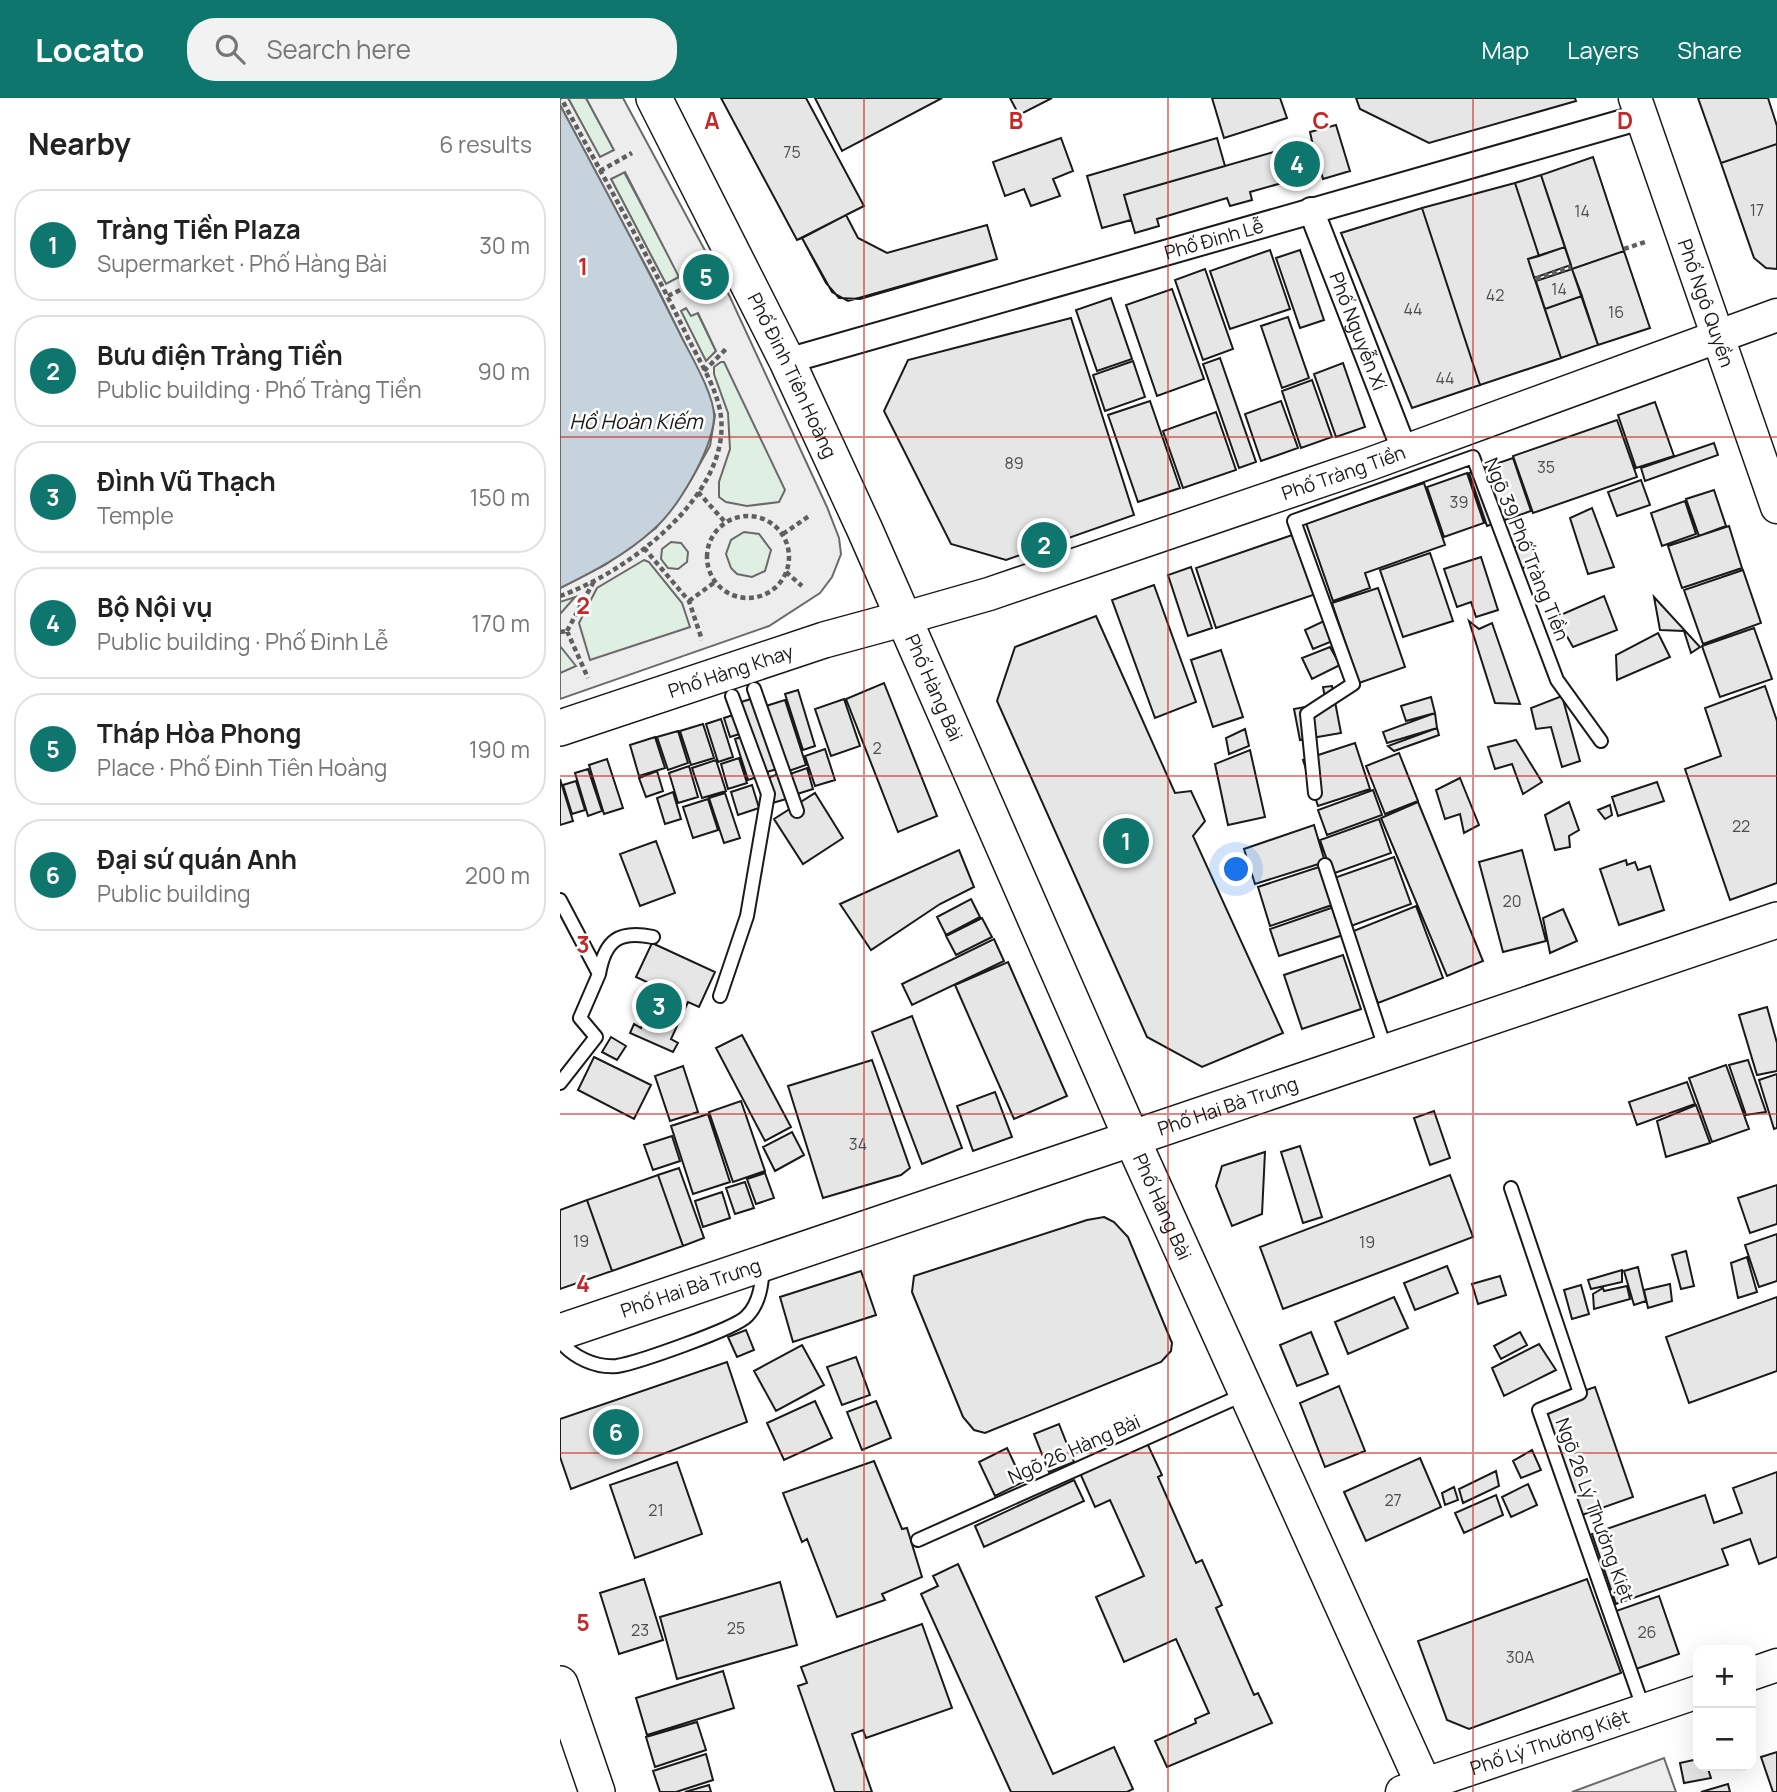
<!DOCTYPE html>
<meta charset="utf-8">
<style>
:root{--surface:#fff;--page:#f2f2f2;--text:#222;--muted:#767676;--line:#e0e0e0;--accent:#0f766e}
body{margin:0;font-family:Manrope,sans-serif;background:var(--page);color:var(--text)}
.controls{position:absolute;right:21px;bottom:21px;display:grid;overflow:hidden;border-radius:14px;box-shadow:0 7px 28px #0002}
.controls button{width:63px;height:63px;display:grid;place-items:center;padding:0;border:0;border-bottom:2px solid var(--line);background:var(--surface);color:var(--text);font:35px sans-serif}
.you{position:absolute;left:677px;top:772px;width:24px;height:24px;margin:-18px;border:5px solid #fff;border-radius:50%;background:#1a73e8;box-shadow:0 0 0 10px #1a73e833}
.badge{display:grid;place-items:center;width:46px;height:46px;border-radius:50%;background:var(--accent);color:#fff;font-size:23px;font-weight:700}
.pin{position:absolute;translate:-50% -50%;border:4px solid #fff;box-shadow:0 2px 7px #0006}
.list{margin:0;padding:0;list-style:none}
h2{display:flex;justify-content:space-between;align-items:center;height:91px;margin:0;padding:0 28px;font-size:30px}
h2 small{font-size:23px;font-weight:400;color:var(--muted)}
.list li{display:grid;grid-template-columns:46px 1fr auto;gap:21px;align-items:center;box-sizing:border-box;height:112px;margin:0 14px 14px;padding:0 14px;border:2px solid var(--line);border-radius:28px}
.list b{display:block;font-size:26px;white-space:nowrap}
.list p{margin:0;font-size:23px;white-space:nowrap;color:var(--muted)}
.list em{font-size:23px;font-style:normal;color:var(--muted)}
.icon{flex:none;width:38px;height:38px;fill:none;stroke:currentColor;stroke-width:2;stroke-linecap:round;stroke-linejoin:round}
.map{position:relative;flex:none;width:1217px;height:1694px;overflow:hidden}
header{display:flex;align-items:center;gap:42px;box-sizing:border-box;height:98px;padding:0 35px;background:var(--accent);color:#fff}
header strong{font-size:33px}
nav{display:flex;gap:38px;margin-inline-start:auto;font-size:24px}
.search{width:490px;height:63px;background:var(--page);display:flex;align-items:center;gap:18px;box-sizing:border-box;padding:0 24px;border-radius:28px;color:var(--muted);font-size:26px}
main{display:flex}
aside{flex:1;background:var(--surface)}
.map>svg:first-child{display:block}
.green{fill:#e0efe3;stroke:#6a6a6a;stroke-width:2}
.parking{fill:#ededed;stroke:#6a6a6a;stroke-width:2;fill-rule:evenodd}
.water{fill:#c6d2dc;stroke:#6a6a6a;stroke-width:2}
.building{fill:#e6e6e6;stroke:#1a1a1a;stroke-width:2}
.lines{fill:none;stroke-linecap:round;stroke-linejoin:round}
.service-casing{stroke:#1a1a1a;stroke-width:16}
.minor-casing{stroke:#1a1a1a;stroke-width:28}
.tertiary-casing{stroke:#1a1a1a;stroke-width:35}
.secondary-casing{stroke:#1a1a1a;stroke-width:38}
.path{stroke:#5f5f5f;stroke-width:4.5;stroke-dasharray:5 3.5;stroke-linecap:butt}
.service{stroke:#fff;stroke-width:12}
.minor{stroke:#fff;stroke-width:24}
.tertiary{stroke:#fff;stroke-width:32}
.secondary{stroke:#fff;stroke-width:35}
.grid{fill:none;stroke:#c62828;stroke-width:2;stroke-opacity:0.55}
.labels{text-anchor:middle;dominant-baseline:central;stroke-width:5;stroke-linejoin:round;paint-order:stroke}
.number-label{font-size:16px;fill:#4d4d4d}
.street-label{font-size:19px;fill:#1a1a1a;stroke:#fff}
.water-label{font-size:21px;font-style:italic;fill:#1a1a1a;stroke:#fff}
.grid-label{font-size:23px;text-anchor:middle;font-weight:bold;fill:#c62828;stroke:#fff;stroke-width:5;stroke-linejoin:round;paint-order:stroke}
</style>
<header>
<strong>Locato</strong>
<div class="search"><svg class="icon" aria-label="search" viewBox="0 0 24 24"><circle cx="10" cy="10" r="6"/><path d="M15 15l6 6"/></svg>Search here</div>
<nav><a>Map</a><a>Layers</a><a>Share</a></nav>
</header>
<main>
<aside>
<h2>Nearby<small>6 results</small></h2>
<ul class="list">
<li><span class="badge">1</span><div><b>Tràng Tiền Plaza</b><p>Supermarket · Phố Hàng Bài</p></div><em>30 m</em></li>
<li><span class="badge">2</span><div><b>Bưu điện Tràng Tiền</b><p>Public building · Phố Tràng Tiền</p></div><em>90 m</em></li>
<li><span class="badge">3</span><div><b>Đình Vũ Thạch</b><p>Temple</p></div><em>150 m</em></li>
<li><span class="badge">4</span><div><b>Bộ Nội vụ</b><p>Public building · Phố Đinh Lễ</p></div><em>170 m</em></li>
<li><span class="badge">5</span><div><b>Tháp Hòa Phong</b><p>Place · Phố Đinh Tiên Hoàng</p></div><em>190 m</em></li>
<li><span class="badge">6</span><div><b>Đại sứ quán Anh</b><p>Public building</p></div><em>200 m</em></li>
</ul>
</aside>
<div class="map">
<svg width="1217" height="1694" viewBox="0 0 1217 1694">
<rect width="100%" height="100%" fill="#fff"/>
<!-- green -->
<path class="green" d="M8 0H26L54 52 40 60Z
M64 74 120 179 106 186 51 81Z
M127 210 131 217 137 214 156 253 146 264 120 213Z
M170 252 250 428 235 491 0 584V490L45 467 141 279Z"/>
<!-- parking -->
<path class="parking" d="M0 0H8L40 59 54 52 26 0H63L170 199 267 409 279 440 281 456 272 479 260 495 209 528 0 601V575L16 568 0 548V516L15 499 0 504V490L45 467 96 430 131 382 150 348 155 317 141 279 97 189 0 7ZM65 74 119 179 106 186 51 81ZM149 167 158 184 143 192 134 175ZM126 210 131 218 138 215 156 253 146 263 121 213ZM161 264H164L225 392 219 404 187 408 166 404 159 399V384L170 351 168 315 154 276V269ZM184 434 199 436 211 452 205 473 192 479 177 476 171 470 166 456 171 442ZM111 444 121 445 128 454 127 464 118 471 108 470 101 461 102 451ZM84 462 89 464 122 505 130 529 30 562 19 525 37 490Z
M1104 1660 1116 1694H1012Z"/>
<!-- water -->
<path class="water" d="M0 7C42 85 84 163 123 242 133 261 156 301 154 321 151 353 119 409 94 431 67 456 33 474 0 490Z"/>
<!-- building -->
<path class="building" d="M161 0H246L304 108 286 117 298 140 327 155 427 127 437 161 300 201 279 200 266 185 242 140 237 142Z
M161 0H246L304 108 237 142Z
M255 0H382L282 53Z
M450 0H492L459 17Z
M652 0H720L727 20 664 40Z
M796 0H1015L1016 3 869 45 800 11Z
M1138 0H1208L1217 28V46L1161 65Z
M776 27 790 73 763 81 761 74 690 94 692 102 670 108 667 100 597 121 599 128 575 135 564 97 752 43 750 34Z
M501 40 513 73 493 81 500 98 471 108 464 91 445 98 433 64Z
M657 40 665 68 564 97 571 122 542 130 527 78Z
M1217 46V171L1206 170 1194 160 1161 65Z
M1033 59 1064 153 1012 171 981 77Z
M981 77 1005 149 979 158 955 85Z
M955 85 979 158 968 161 1001 260 920 287 862 110Z
M862 110 920 287 852 310 781 135Z
M286 117 298 140 327 155 427 127 437 161 288 203 272 194 242 140Z
M1005 149 1011 167 974 180 968 161Z
M710 152 730 211 670 231 650 173Z
M740 152 764 222 740 230 716 160Z
M1064 153 1090 230 1038 247 1012 171Z
M149 166 158 184 143 192 134 175Z
M645 171 673 251 643 262 615 182Z
M1012 171 1022 198 985 211 976 183Z
M612 191 644 281 597 298 566 207Z
M1022 198 1038 247 1001 260 985 211Z
M551 200 572 261 537 273 516 212Z
M728 219 749 280 722 290 701 228Z
M511 220 574 417 446 462 391 446 324 313 348 262Z
M660 260 696 364 679 370 643 266Z
M573 263 585 299 545 313 533 277Z
M783 265 805 329 776 339 754 276Z
M752 282 772 339 741 350 722 293Z
M590 303 620 390 578 404 548 317Z
M721 303 738 350 701 363 685 316Z
M1095 304 1114 358 1076 370 1058 317Z
M656 314 676 372 623 390 603 333Z
M1057 322 1077 379 973 415 953 358Z
M1154 345 1158 357 1085 383 1081 370Z
M953 360 971 413 927 428 909 375Z
M907 375 924 425 884 439 867 389Z
M1081 382 1090 407 1057 418 1048 394Z
M864 385 885 447 805 475 810 490 773 503 746 425Z
M1154 392 1166 428 1139 438 1126 401Z
M1125 403 1136 436 1102 448 1091 415Z
M1032 410 1054 469 1028 476 1010 420Z
M1169 428 1182 470 1122 490 1108 448Z
M738 435 759 495 656 530 636 470Z
M971 444 978 465 957 472 950 451Z
M870 455 893 523 843 539 820 472Z
M921 459 938 512 916 519 911 504 897 509 884 471Z
M631 469 652 530 628 538 608 477Z
M1183 472 1201 525 1143 546 1124 492Z
M594 487 636 604 595 620 552 502Z
M818 490 845 569 799 585 772 505Z
M1044 498 1057 532 1013 549 996 519Z
M1094 499 1140 549 1131 555 1124 533 1100 532Z
M536 518 615 695 631 693 645 723 633 738 723 935 642 969 587 939 437 603 455 549Z
M766 522 775 542 753 551 745 532Z
M909 523 919 531 932 525 960 606 935 605Z
M1194 530 1212 581 1160 599 1142 548Z
M1098 535 1110 559 1057 582 1056 557Z
M770 549 780 567 752 581 742 560Z
M661 552 683 619 653 629 631 562Z
M324 585 377 718 338 734 286 601Z
M772 588 781 635 740 642 734 611 766 605 763 589Z
M1205 588 1217 623V785L1170 802 1125 671 1161 658 1145 610Z
M238 592 255 648 243 652 225 596Z
M201 598 223 669 204 675 181 604Z
M1002 598 1020 663 1002 669 991 629 976 631 971 610Z
M871 599 875 615 846 623 841 608Z
M284 601 300 648 271 658 255 611Z
M225 602 246 667 226 674 206 608Z
M182 614 189 633 170 639 164 620Z
M875 615 877 630 827 645 823 634Z
M161 621 173 659 158 664 146 626Z
M143 626 154 660 131 667 120 633Z
M877 630 879 637 834 653 828 648Z
M685 631 689 648 669 656 666 640Z
M118 633 128 665 108 672 97 639Z
M190 636 203 677 188 682 175 641Z
M95 639 105 670 79 678 70 647Z
M956 642 982 684 963 696 952 666 935 671 928 649Z
M795 645 810 691 758 708 743 662Z
M265 651 275 682 255 688 245 658Z
M690 652 705 719 668 727 655 666Z
M839 655 858 703 825 716 806 668Z
M179 660 187 685 168 691 161 666Z
M47 661 63 710 44 716 29 667Z
M156 662 166 693 142 700 132 670Z
M129 668 138 699 118 705 109 675Z
M247 670 253 691 234 697 227 677Z
M28 671 42 713 28 718 15 675Z
M97 673 103 693 86 699 79 680Z
M225 674 233 699 209 706 201 682Z
M900 680 919 727 904 735 900 716 885 721 876 692Z
M0 681 13 723 0 727Z
M16 683 25 712 12 716 3 687Z
M1097 684 1104 703 1058 718 1052 699Z
M192 687 199 710 178 717 171 694Z
M813 692 822 717 767 737 758 712Z
M113 694 121 721 105 726 97 700Z
M165 695 180 740 164 745 149 700Z
M255 695 283 740 243 766 214 721Z
M148 701 158 732 133 740 123 709Z
M858 704 923 863 887 878 821 720Z
M1009 704 1019 732 1009 738 1010 749 995 752 985 717Z
M1050 707 1052 717 1045 721 1038 712Z
M819 721 831 755 772 776 760 742Z
M754 727 765 764 695 786 684 751Z
M96 743 115 795 80 808 60 756Z
M399 752 414 789 380 806 311 852 280 806Z
M962 752 986 843 943 854 919 764Z
M834 759 851 806 791 828 774 780Z
M1066 762 1067 767 1075 764 1078 772 1090 768 1104 812 1059 827 1040 771Z
M762 768 775 806 710 828 698 789Z
M411 801 420 819 386 837 377 819Z
M856 808 883 880 818 905 791 834Z
M774 809 783 837 719 858 710 831Z
M1003 811 1017 843 990 855 983 820Z
M422 820 432 839 396 857 386 838Z
M434 841 444 863 352 907 342 886Z
M92 845 155 874 139 909 128 904 111 941 118 945 113 954 70 935 74 926 81 930 100 890 76 879Z
M783 857 801 911 742 931 724 877Z
M448 864 507 998 454 1021 395 887Z
M1207 909 1217 945V973L1197 977 1179 917Z
M352 918 402 1050 362 1066 312 934Z
M182 937 231 1029 205 1043 156 950Z
M51 939 66 948 57 962 42 954Z
M34 959 91 987 74 1021 18 992Z
M312 962 350 1070 341 1077 263 1100 228 988Z
M1188 962 1206 1014 1186 1017 1169 967Z
M1166 967 1189 1031 1152 1044 1129 980Z
M123 968 138 1014 110 1023 95 978Z
M1217 976V1030L1214 1031 1199 982Z
M1127 984 1135 1006 1077 1027 1069 1004Z
M435 994 452 1039 413 1053 397 1008Z
M181 1003 205 1073 173 1084 149 1014Z
M1136 1007 1150 1045 1106 1059 1097 1023Z
M874 1013 890 1060 870 1067 854 1020Z
M148 1016 170 1084 133 1096 111 1028Z
M232 1034 244 1057 215 1073 203 1049Z
M112 1038 120 1063 93 1072 84 1047Z
M740 1048 762 1119 743 1125 721 1054Z
M705 1054 702 1116 672 1128 656 1088 662 1068Z
M119 1070 144 1140 123 1148 98 1077Z
M205 1075 214 1100 196 1106 187 1081Z
M98 1077 123 1148 52 1173 27 1102Z
M890 1077 913 1139 723 1211 700 1149Z
M185 1084 194 1110 175 1116 166 1090Z
M1217 1087V1126L1190 1135 1178 1100Z
M162 1094 170 1120 143 1129 135 1103Z
M27 1102 52 1173 0 1191V1112Z
M544 1119 554 1124 568 1139 612 1245 611 1253 601 1264 425 1335 414 1332 403 1319 352 1194 354 1178 527 1122Z
M1217 1136V1183L1199 1189 1185 1147Z
M1126 1153 1134 1188 1121 1191 1112 1157Z
M1187 1159 1197 1194 1178 1200 1171 1165Z
M887 1168 898 1195 855 1212 844 1185Z
M1078 1169 1086 1203 1074 1207 1064 1173Z
M1062 1172V1184L1031 1191 1028 1182Z
M301 1173 316 1217 233 1244 220 1199Z
M940 1178 946 1197 918 1206 912 1186Z
M1110 1186 1112 1203 1088 1210 1084 1192Z
M1021 1187 1029 1216 1012 1221 1004 1192Z
M1067 1188 1070 1201 1034 1211 1033 1196 1043 1190 1044 1193Z
M834 1199 848 1230 788 1256 775 1224Z
M1217 1199V1273L1129 1305 1106 1239Z
M186 1232 194 1252 177 1259 168 1239Z
M751 1234 768 1276 737 1288 720 1247Z
M960 1234 967 1247 941 1261 934 1248Z
M979 1246 996 1272 944 1298 932 1270Z
M242 1247 264 1287 216 1313 194 1273Z
M296 1259 310 1297 282 1307 267 1269Z
M167 1264 187 1324 11 1391 0 1359V1321Z
M779 1288 805 1353 765 1369 740 1305Z
M1035 1289 1073 1399 1022 1417 983 1307Z
M255 1303 272 1340 224 1362 207 1325Z
M316 1303 331 1340 302 1352 287 1314Z
M499 1326 514 1364 489 1374 474 1336Z
M587 1345 602 1377 598 1379 636 1465 642 1462 662 1507 656 1510 694 1597 698 1595 712 1625 607 1669 595 1643 636 1625 635 1621 649 1615 616 1541 564 1564 536 1499 584 1478 550 1402 535 1409 520 1375Z
M447 1350 463 1384 435 1398 419 1364Z
M972 1352 981 1372 961 1380 953 1363Z
M860 1360 881 1409 806 1443 784 1394Z
M314 1363 342 1431 347 1430 362 1479 322 1496 325 1502 277 1519 247 1441 242 1444 223 1395Z
M117 1364 142 1436 75 1460 50 1387Z
M936 1373 939 1388 903 1405 899 1391Z
M1217 1374V1459L1199 1466 1190 1441 1162 1451 1168 1467 1056 1506 1032 1436 1145 1397 1154 1425 1182 1415 1173 1390Z
M514 1382 524 1403 424 1449 415 1428Z
M968 1386 977 1407 951 1419 942 1399Z
M894 1389 898 1402 885 1407 882 1395Z
M936 1397 943 1417 904 1435 895 1415Z
M398 1466 493 1676 554 1649 573 1691 567 1694H451L361 1496 378 1488 373 1478Z
M84 1481 103 1542 59 1556 40 1495Z
M1027 1481 1061 1575 909 1631 887 1622 858 1543Z
M220 1484 237 1547 117 1581 100 1519Z
M1099 1498 1119 1556 1076 1571 1056 1513Z
M362 1526 392 1610 306 1640 303 1632 292 1636 312 1694H275L238 1588 247 1585 241 1569Z
M163 1573 174 1610 87 1637 76 1600Z
M137 1624 146 1652 95 1669 86 1639Z
M1217 1654V1694H1213L1201 1659Z
M146 1656 153 1682 116 1694H100L93 1673Z
M1138 1661V1668H1147L1151 1680 1124 1685 1120 1665Z
M1168 1686 1170 1694H1141Z
M149 1687 151 1694H125Z"/>
<g class="lines">
<defs>
<path id="service" d="M194 591 237 713
M755 695 747 616 793 586 734 423 913 359 997 582 1041 643
M765 767 826 953
M0 802 39 876 20 920 36 939 0 985
M39 876C45 842 59 832 93 839
M160 898 187 818 208 696 172 598
M951 1090 1020 1295 979 1312 1084 1612
M0 1243C13 1259 35 1270 57 1268 76 1265 175 1231 187 1218 200 1205 202 1185 203 1168
M358 1442 685 1296"/>
<g id="minor">
<path id="s1" d="M751 112 845 354"/>
<path id="s2" d="M227 263 1081 19"/>
</g>
<g id="tertiary">
<path id="s3" d="M1075 0 1217 409"/>
<path id="s4" d="M345 520 429 496 807 367 1217 217"/>
<path d="M1191 1576 1217 1567"/>
<path id="s5" d="M842 1694 1138 1594"/>
</g>
<g id="secondary">
<path id="s6" d="M94 0 227 263 305 432 571 1039 867 1694"/>
<path id="s7" d="M0 630 264 542 345 520"/>
<path id="s8" d="M0 1234 1217 822"/>
<path d="M0 1586 37 1694"/>
</g>
</defs>
<!-- service casing -->
<use href="#service" class="service-casing"/>
<!-- minor casing -->
<use href="#minor" class="minor-casing"/>
<!-- tertiary casing -->
<use href="#tertiary" class="tertiary-casing"/>
<!-- secondary casing -->
<use href="#secondary" class="secondary-casing"/>
<!-- path -->
<path class="path" d="M40 73 72 55
M1064 151 1085 144
M976 181 1011 169
M108 198 132 186
M144 273 168 249
M138 394 165 424
M147 459a41 41 0 1 1 82 0a41 41 0 1 1-82 0Z
M223 436 249 418
M84 450 129 503 142 542
M226 474 242 488
M0 498C66 475 170 398 161 319 158 292 140 264 128 240 89 159 44 80 1 0
M129 503 155 484
M7 533 34 483
M7 533 28 580
M0 534 7 533"/>
<!-- service -->
<use href="#service" class="service"/>
<!-- minor -->
<use href="#minor" class="minor"/>
<!-- tertiary -->
<use href="#tertiary" class="tertiary"/>
<!-- secondary -->
<use href="#secondary" class="secondary"/>
</g>
<!-- grid -->
<path class="grid" d="M304 0V1694M608 0V1694M913 0V1694M0 339H1217M0 678H1217M0 1016H1217M0 1355H1217"/>
<g class="labels">
<!-- number labels -->
<g class="number-label">
<text x="232" y="54">75</text>
<text x="1197" y="112">17</text>
<text x="1022" y="113">14</text>
<text x="999" y="191">14</text>
<text x="935" y="197">42</text>
<text x="853" y="211">44</text>
<text x="1056" y="214">16</text>
<text x="885" y="280">44</text>
<text x="454" y="365">89</text>
<text x="986" y="369">35</text>
<text x="899" y="404">39</text>
<text x="317" y="650">2</text>
<text x="1181" y="728">22</text>
<text x="952" y="803">20</text>
<text x="298" y="1046">34</text>
<text x="21" y="1143">19</text>
<text x="807" y="1144">19</text>
<text x="833" y="1402">27</text>
<text x="96" y="1412">21</text>
<text x="176" y="1530">25</text>
<text x="80" y="1532">23</text>
<text x="1087" y="1534">26</text>
<text x="960" y="1559">30A</text>
</g>
<!-- street labels -->
<g class="street-label">
<text stroke="none"><textPath href="#s2" startOffset="444">Phố Đinh Lễ</textPath></text>
<text stroke="none"><textPath href="#s3" startOffset="217">Phố Ngô Quyền</textPath></text>
<text stroke="none"><textPath href="#s1" startOffset="130">Phố Nguyễn Xí</textPath></text>
<text stroke="none"><textPath href="#s6" startOffset="310">Phố Đinh Tiên Hoàng</textPath></text>
<text stroke="none"><textPath href="#s4" startOffset="462">Phố Tràng Tiền</textPath></text>
<text transform="translate(967 451) rotate(68)">Ngõ 39 Phố Tràng Tiền</text>
<text stroke="none"><textPath href="#s7" startOffset="180">Phố Hàng Khay</textPath></text>
<text stroke="none"><textPath href="#s6" startOffset="653">Phố Hàng Bài</textPath></text>
<text stroke="none"><textPath href="#s8" startOffset="705">Phố Hai Bà Trưng</textPath></text>
<text stroke="none"><textPath href="#s6" startOffset="1220">Phố Hàng Bài</textPath></text>
<text stroke="none"><textPath href="#s8" startOffset="138">Phố Hai Bà Trưng</textPath></text>
<text transform="translate(514 1351) rotate(-24)">Ngõ 26 Hàng Bài</text>
<text transform="translate(1035 1412) rotate(70)">Ngõ 26 Lý Thường Kiệt</text>
<text stroke="none"><textPath href="#s5" startOffset="156">Phố Lý Thường Kiệt</textPath></text>
</g>
<!-- water labels -->
<g class="water-label">
<text x="76" y="323">Hồ Hoàn Kiếm</text>
</g>
</g>
<g class="grid-label">
<text x="152" y="31">A</text>
<text x="456" y="31">B</text>
<text x="761" y="31">C</text>
<text x="1065" y="31">D</text>
<text x="23" y="177">1</text>
<text x="23" y="516">2</text>
<text x="23" y="855">3</text>
<text x="23" y="1194">4</text>
<text x="23" y="1533">5</text>
</g>
</svg>
<div class="controls">
<button>+</button>
<button>−</button>
</div>
<div class="you"></div>
<div class="pin badge" style="left:566px;top:743px">1</div>
<div class="pin badge" style="left:484px;top:447px">2</div>
<div class="pin badge" style="left:99px;top:908px">3</div>
<div class="pin badge" style="left:737px;top:66px">4</div>
<div class="pin badge" style="left:146px;top:179px">5</div>
<div class="pin badge" style="left:56px;top:1334px">6</div>
</div>
</main>
